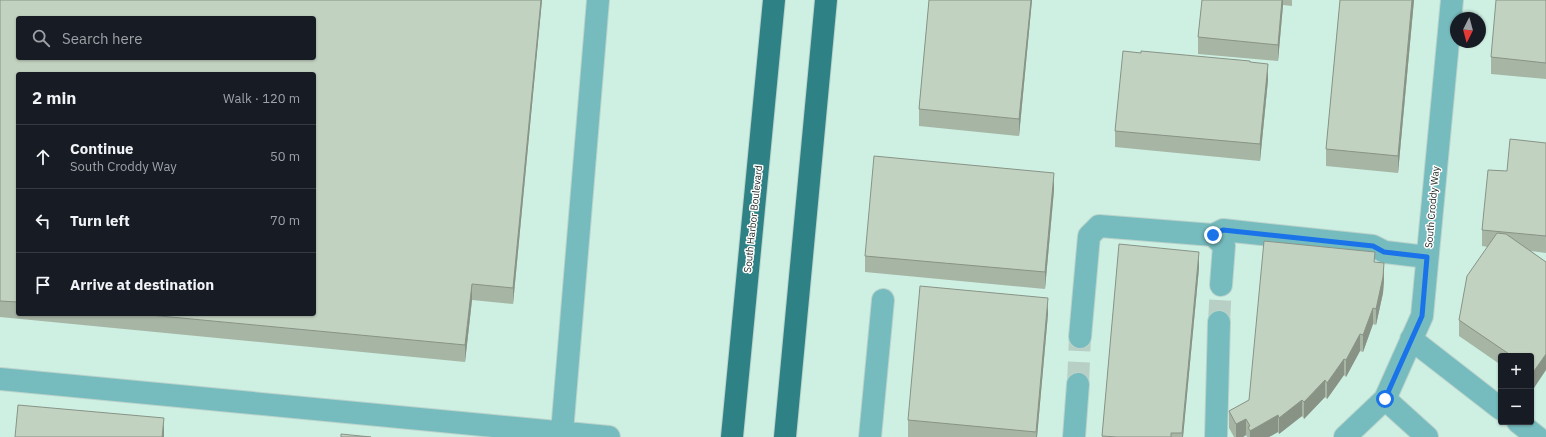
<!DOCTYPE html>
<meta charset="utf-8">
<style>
:root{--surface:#171b24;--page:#20242c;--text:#f1f3f6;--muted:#9ea1a6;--line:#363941}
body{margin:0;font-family:"IBM Plex Sans",sans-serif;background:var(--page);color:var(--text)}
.controls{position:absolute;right:12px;bottom:12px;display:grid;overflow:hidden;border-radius:4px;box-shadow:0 1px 3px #0004}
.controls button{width:36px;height:36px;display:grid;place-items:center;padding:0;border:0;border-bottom:1px solid var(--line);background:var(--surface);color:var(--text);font:20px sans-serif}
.compass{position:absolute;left:1450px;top:12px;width:36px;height:36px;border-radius:50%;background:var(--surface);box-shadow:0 1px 3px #0004;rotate:186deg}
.stop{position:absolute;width:12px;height:12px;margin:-9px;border:3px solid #1a73e8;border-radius:50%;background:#fff}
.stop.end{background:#1a73e8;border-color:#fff;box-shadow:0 1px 4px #0008}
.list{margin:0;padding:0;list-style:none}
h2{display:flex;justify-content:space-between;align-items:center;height:52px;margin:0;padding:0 16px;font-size:17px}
h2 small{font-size:13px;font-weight:400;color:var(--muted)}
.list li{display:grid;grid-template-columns:26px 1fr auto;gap:12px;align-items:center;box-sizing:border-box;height:64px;padding:0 16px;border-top:1px solid var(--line)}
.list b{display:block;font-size:15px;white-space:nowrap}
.list p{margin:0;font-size:13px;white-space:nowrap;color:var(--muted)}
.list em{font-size:13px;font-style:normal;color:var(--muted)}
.icon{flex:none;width:22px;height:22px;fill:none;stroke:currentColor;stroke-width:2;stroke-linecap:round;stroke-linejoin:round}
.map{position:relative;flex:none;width:1546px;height:437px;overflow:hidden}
.search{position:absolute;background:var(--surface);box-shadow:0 1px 3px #0004;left:16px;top:16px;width:300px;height:44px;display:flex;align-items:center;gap:10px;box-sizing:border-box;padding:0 14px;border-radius:4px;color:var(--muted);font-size:15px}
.panel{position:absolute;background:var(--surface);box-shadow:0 1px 3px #0004;left:16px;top:72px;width:300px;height:244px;border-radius:4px}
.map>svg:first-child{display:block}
.built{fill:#cdf0e3;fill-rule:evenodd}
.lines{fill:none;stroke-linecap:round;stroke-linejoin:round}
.minor-tunnel{stroke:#b8cfc6;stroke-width:22;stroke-dasharray:22 11;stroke-linecap:butt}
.minor-casing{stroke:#bcd3cb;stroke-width:24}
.major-casing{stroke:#bcd3cb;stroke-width:24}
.minor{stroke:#76bcbe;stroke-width:22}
.major{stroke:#2e8285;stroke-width:22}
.wall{fill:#a7b5a5;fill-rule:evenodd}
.shaded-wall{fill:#889386}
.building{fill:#c2d2c0;stroke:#889386;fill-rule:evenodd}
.route{stroke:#1a73e8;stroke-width:5}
.labels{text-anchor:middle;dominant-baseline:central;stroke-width:3;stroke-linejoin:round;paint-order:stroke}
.street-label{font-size:10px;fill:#1a2420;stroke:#fff}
</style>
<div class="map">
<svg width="1546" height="437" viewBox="0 0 1546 437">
<rect width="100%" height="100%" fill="#dffaf0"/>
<!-- built -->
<path class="built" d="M0 0H1546V437H0ZM18 18H314V58H18ZM1456 18H1480V42H1456ZM18 74H314V314H18ZM1501 356H1531V422H1501Z"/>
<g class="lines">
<!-- minor-tunnel -->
<path class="minor-tunnel" d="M1219 322 1221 285
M1078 384 1080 337"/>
<defs>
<path id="minor" d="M1213 235 1223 230 1373 246 1385 252 1427 257
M1080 337 1089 236 1099 226 1213 235 1224 246 1221 285
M1411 339 1501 409
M0 379 609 437
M1385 399 1427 437
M1518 422 1537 437
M562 432 598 0
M870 437 883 300
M1074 437 1078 384
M1216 437 1219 322
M1345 437 1385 399 1422 316 1452 0"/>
<path id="major" d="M732 437 774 0
M785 437 826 0"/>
</defs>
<!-- minor casing -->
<use href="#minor" class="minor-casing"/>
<!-- major casing -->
<use href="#major" class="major-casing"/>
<!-- minor -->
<use href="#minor" class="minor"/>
<!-- major -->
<use href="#major" class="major"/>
</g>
<!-- wall -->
<path class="wall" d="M0 0H542L513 304 472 300 465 362 0 317ZM18 74 314 314H18Z
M929 0H1032L1019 136 919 126V109Z
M1202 0H1292V6L1283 5 1278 61 1198 54V37Z
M1340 0H1414L1398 173 1326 166V149Z
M1546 0V79L1491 74V57Z
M1250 62 1268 80 1260 161 1115 147V131Z
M1546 143V253L1531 251 1546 262 1534 388 1531 386V356H1501V365L1459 336V320L1488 247 1482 246V230L1507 171Z
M1054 190 1045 289 865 272V256Z
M1119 244 1199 268 1183 437H1102Z
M1384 280 1383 293 1376 325 1373 324 1363 352 1360 351 1346 377 1344 375 1327 399 1325 397 1304 419 1302 416 1279 434 1278 432 1269 437H1247L1246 435 1243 437H1234L1229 428V411L1249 400Z
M1048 314 1037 437H908V420Z"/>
<!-- shaded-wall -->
<path class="shaded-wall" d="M541 0H542L513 304V288Z
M1031 0H1032L1019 136V119Z
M1282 0H1283V5L1278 61V45Z
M1412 0H1414L1398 173V156Z
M1268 64V80L1260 161V144Z
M1054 173V190L1045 289V272Z
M1199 252V268L1183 437H1182Z
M1384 263V280L1383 293 1376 325V309Z
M472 284V300L465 362V345Z
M1048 298V314L1037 437H1036Z
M1373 308V324L1363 352V335Z
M1360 334V351L1346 377V360Z
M1546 354V370L1534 388V371Z
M1344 359V375L1327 399V383Z
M1325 380V397L1304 419V402Z
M1302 400V416L1279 434V418Z
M1278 415V432L1269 437H1250V431Z
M164 418V437H162Z
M1246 419V435L1243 437H1236V424Z"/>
<!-- building -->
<path class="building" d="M0 0H541L513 288 472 284 465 345 139 314H314V74H18V302L0 301ZM18 18H314V58H18Z
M929 0H1031L1019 119 919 109Z
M1202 0H1282L1278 45 1198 37Z
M1340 0H1412L1398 156 1326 149Z
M1496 0H1546V63L1491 57Z
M1123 51 1141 53V51L1250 61V62L1268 64 1260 144 1115 131Z
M1510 139 1546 143V236L1482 230 1488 170 1507 171Z
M874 156 1054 173 1045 272 865 256Z
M1497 233 1506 234 1546 262V354L1534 371 1531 369V356H1512L1459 320 1467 276Z
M1264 241 1375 252 1374 262 1384 263 1383 277 1376 309 1373 308 1363 335 1360 334 1346 360 1344 359 1327 383 1325 380 1304 402 1302 400 1279 418 1278 415 1250 431 1248 427 1250 426 1246 419 1236 424 1229 411 1249 400Z
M1119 244 1199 252 1182 433H1171V437H1117L1102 436Z
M920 286 1048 298 1036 432 908 420Z
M18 405 164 418 162 437H15Z
M341 434 371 437H341Z"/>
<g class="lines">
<!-- route -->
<path class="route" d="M1213 235 1223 230 1373 246 1384 252 1427 257 1422 316 1385 399"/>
</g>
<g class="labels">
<!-- street labels -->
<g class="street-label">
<text transform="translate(1432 207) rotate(-85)">South Croddy Way</text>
<text transform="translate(753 219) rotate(-84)">South Harbor Boulevard</text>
</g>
</g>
</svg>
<div class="controls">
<button>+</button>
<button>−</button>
</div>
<svg class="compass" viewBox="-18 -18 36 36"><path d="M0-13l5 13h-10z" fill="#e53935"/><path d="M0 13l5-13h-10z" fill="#9ea1a6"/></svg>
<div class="stop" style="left:1385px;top:399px"></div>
<div class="stop end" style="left:1213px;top:235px"></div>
<div class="search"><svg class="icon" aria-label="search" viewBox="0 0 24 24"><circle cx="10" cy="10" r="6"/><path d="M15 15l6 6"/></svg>Search here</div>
<section class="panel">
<h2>2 min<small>Walk · 120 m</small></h2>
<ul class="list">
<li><svg class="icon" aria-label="ahead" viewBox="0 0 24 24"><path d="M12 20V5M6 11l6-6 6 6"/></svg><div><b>Continue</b><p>South Croddy Way</p></div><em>50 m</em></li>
<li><svg class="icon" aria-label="left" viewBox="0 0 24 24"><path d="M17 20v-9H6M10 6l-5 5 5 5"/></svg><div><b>Turn left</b></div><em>70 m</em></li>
<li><svg class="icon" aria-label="arrive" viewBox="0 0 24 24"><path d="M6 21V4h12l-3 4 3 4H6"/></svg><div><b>Arrive at destination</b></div></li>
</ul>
</section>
</div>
